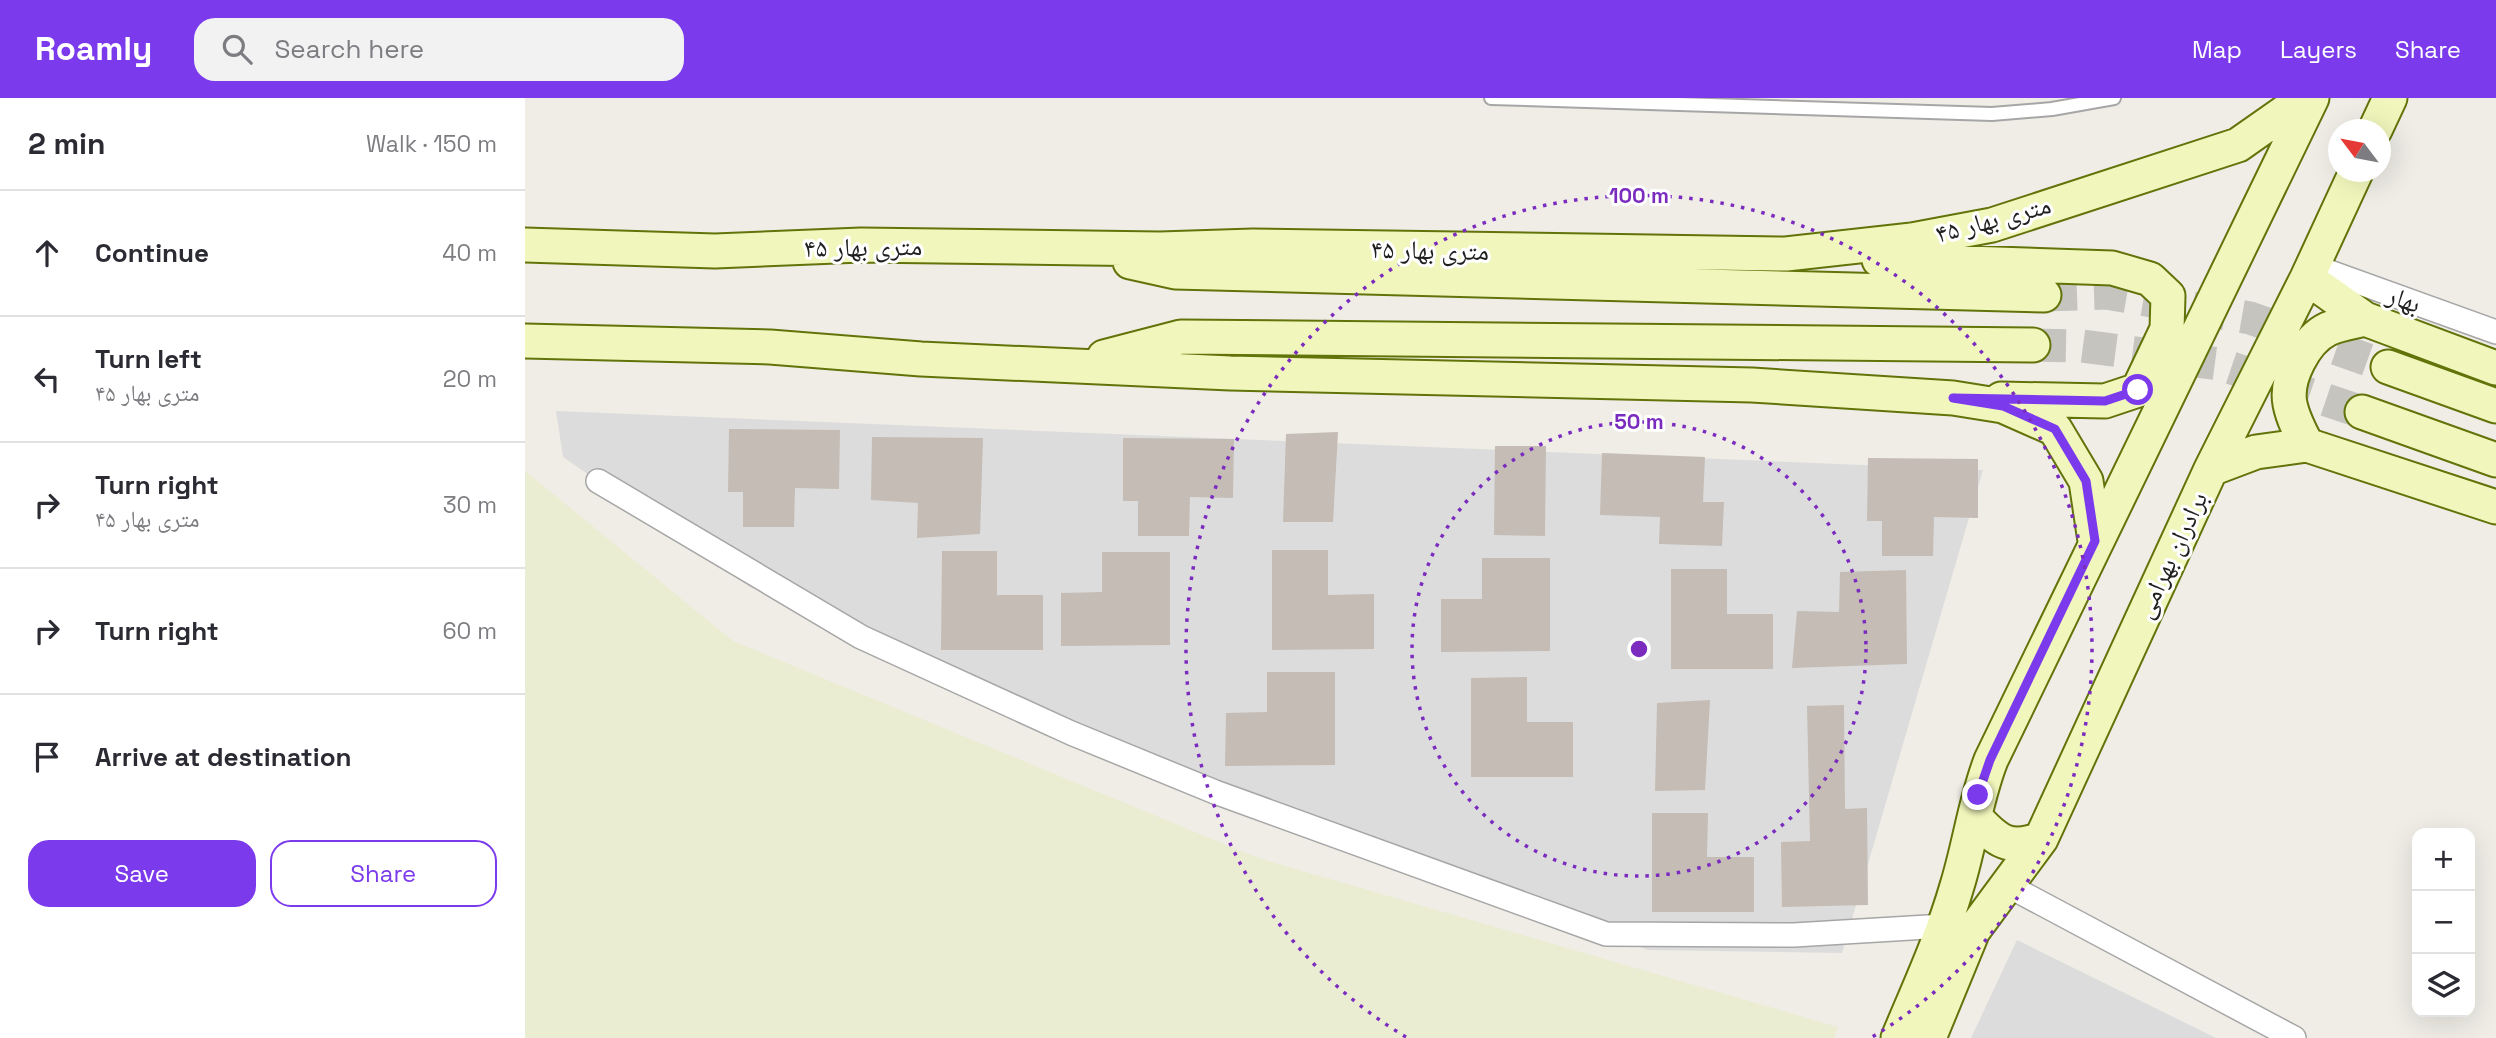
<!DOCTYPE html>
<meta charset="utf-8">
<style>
:root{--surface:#fff;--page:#f2f2f3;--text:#2b2b33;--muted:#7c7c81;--line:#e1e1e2;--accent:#7c3aed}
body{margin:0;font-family:"Space Grotesk","Noto Naskh Arabic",sans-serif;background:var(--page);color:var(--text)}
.controls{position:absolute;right:21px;bottom:21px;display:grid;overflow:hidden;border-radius:14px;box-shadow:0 7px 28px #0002}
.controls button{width:63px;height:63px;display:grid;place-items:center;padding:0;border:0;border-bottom:2px solid var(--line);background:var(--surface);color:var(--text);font:35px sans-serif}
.compass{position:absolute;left:1803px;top:21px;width:63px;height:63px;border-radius:50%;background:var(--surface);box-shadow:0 7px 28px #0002;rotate:302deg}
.stop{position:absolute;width:21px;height:21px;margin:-16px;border:5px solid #7c3aed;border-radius:50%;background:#fff}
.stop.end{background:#7c3aed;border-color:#fff;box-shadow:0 2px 7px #0008}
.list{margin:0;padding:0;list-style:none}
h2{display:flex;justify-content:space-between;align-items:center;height:91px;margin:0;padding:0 28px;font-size:30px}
h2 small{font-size:23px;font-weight:400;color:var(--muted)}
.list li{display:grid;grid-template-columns:46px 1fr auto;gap:21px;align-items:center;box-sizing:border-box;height:126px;padding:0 28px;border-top:2px solid var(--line)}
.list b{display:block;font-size:26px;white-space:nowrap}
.list p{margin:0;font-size:23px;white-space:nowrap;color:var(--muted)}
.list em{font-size:23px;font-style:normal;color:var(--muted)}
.actions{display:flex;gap:14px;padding:21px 28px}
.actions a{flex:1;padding:16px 0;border:2px solid var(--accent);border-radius:21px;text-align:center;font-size:24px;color:var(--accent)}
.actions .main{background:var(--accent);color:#fff}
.icon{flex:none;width:38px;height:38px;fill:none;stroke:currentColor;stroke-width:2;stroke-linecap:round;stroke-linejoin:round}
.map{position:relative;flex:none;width:1971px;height:940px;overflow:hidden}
header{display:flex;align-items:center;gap:42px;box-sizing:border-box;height:98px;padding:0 35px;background:var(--accent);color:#fff}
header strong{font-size:33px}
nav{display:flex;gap:38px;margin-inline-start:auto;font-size:24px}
.search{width:490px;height:63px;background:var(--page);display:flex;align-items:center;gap:18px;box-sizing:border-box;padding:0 24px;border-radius:21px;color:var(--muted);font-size:26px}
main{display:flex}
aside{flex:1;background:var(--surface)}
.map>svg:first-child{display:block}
.residential{fill:#dddcdc}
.farmland{fill:#eaedd2}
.building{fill:#c4bcb5}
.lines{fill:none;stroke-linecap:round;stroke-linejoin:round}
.secondary-tunnel{stroke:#c5c4be;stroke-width:33;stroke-dasharray:33 17;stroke-linecap:butt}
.lane-casing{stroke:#a6a6a6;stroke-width:16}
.street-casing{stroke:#a6a6a6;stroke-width:26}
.secondary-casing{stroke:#627309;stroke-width:37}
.lane{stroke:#fff;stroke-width:12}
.street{stroke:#fff;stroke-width:23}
.secondary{stroke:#f1f7bc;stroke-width:33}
.route{stroke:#7c3aed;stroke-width:9}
.ring{fill:none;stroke:#7b2cbf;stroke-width:3.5;stroke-dasharray:3.5 7}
.labels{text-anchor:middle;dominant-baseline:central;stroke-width:6;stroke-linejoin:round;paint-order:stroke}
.street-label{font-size:26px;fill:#1f1f1f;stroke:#fff}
.centre{fill:#7b2cbf;stroke:#fff;stroke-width:3.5}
.ring-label{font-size:21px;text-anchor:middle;font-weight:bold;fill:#7b2cbf;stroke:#fff;stroke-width:6;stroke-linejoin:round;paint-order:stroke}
</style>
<header>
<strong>Roamly</strong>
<div class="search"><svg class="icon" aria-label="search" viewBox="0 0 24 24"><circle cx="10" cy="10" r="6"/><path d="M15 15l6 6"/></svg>Search here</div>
<nav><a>Map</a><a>Layers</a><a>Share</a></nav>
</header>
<main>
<aside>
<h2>2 min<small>Walk · 150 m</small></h2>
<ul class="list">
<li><svg class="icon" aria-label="ahead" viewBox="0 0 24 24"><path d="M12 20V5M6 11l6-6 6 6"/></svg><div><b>Continue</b></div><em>40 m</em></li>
<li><svg class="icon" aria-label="left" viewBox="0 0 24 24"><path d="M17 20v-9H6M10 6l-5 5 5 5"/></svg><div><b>Turn left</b><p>۴۵ متری بهار</p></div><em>20 m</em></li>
<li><svg class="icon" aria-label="right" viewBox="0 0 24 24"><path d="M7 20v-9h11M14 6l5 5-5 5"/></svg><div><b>Turn right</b><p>۴۵ متری بهار</p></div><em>30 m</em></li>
<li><svg class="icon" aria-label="right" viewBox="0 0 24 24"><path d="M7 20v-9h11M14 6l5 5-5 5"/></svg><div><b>Turn right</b></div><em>60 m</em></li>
<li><svg class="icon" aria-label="arrive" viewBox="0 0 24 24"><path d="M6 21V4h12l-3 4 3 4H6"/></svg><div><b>Arrive at destination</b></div></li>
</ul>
<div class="actions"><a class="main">Save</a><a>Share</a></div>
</aside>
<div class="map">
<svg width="1971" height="940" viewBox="0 0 1971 940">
<rect width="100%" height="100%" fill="#efede6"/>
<!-- residential -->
<path class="residential" d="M31 313 1458 372 1317 855 1123 852 616 667 225 489 38 359Z
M1492 842 1691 940H1446Z"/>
<!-- farmland -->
<path class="farmland" d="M0 373 208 543 733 760 1313 929 1309 940H0Z"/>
<!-- building -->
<path class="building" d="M204 331 315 332 314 391 270 390 269 429H218V394H203Z
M813 334 808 424H758L761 336Z
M347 339 458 340 455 436 392 440 393 405 346 402Z
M598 340 709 341 708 400 665 399 664 438H613V403H598Z
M970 348H1021L1020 438 969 437Z
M1077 355 1180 359 1178 404H1199L1197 448 1134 446 1135 419 1075 417Z
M1343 360 1453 361V420L1409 419 1408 458H1357V423H1342Z
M747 452H803V497L849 496V551L747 552Z
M417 453H472V497H518V552H416Z
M577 454H645V547L536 548V495L577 494Z
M957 460H1025V553L916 554V501H957Z
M1146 471H1202V516H1248V571H1146Z
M1381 472 1382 566 1267 570 1272 513 1314 514 1315 474Z
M742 574H810V667L700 668 701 615 742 614Z
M1002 579V624H1048V679H946V580Z
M1185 602 1180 692 1130 693 1132 605Z
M1319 607 1320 711 1342 710 1343 807 1257 809 1256 744 1285 743 1282 608Z
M1127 715H1183L1182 759H1229V814H1127Z"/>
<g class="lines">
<!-- secondary-tunnel -->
<path class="secondary-tunnel" d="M1519 197 1581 195 1725 220 1863 269
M1508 247 1557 248 1695 266 1837 314"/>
<defs>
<path id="lane" d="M966 0 1467 16 1527 11 1589 0"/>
<path id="street" d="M1788 168 1971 234
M73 383 336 539 546 635 690 694 1081 836 1269 837 1419 828
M1480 786 1769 940"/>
<path id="secondary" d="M1850 32 1865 0
M0 147 190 153 336 147 635 151 728 148 1261 156 1387 142 1467 127 1713 47 1780 0
M1354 162 1587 170 1625 181 1643 198 1642 231 1613 292 1580 303 1476 301
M605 164 650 174 1519 197
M1782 180 1840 221 1971 270
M0 243 245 249 396 261 705 275 1227 287 1428 300 1478 308 1530 331 1561 383 1570 443
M579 259 656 239 1508 247
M1863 269 1971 308
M1837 314 1971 362
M1782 347C1775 334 1768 321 1765 306 1760 281 1780 242 1803 231 1814 226 1828 224 1840 221
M1686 371 1731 354 1782 347 1971 409
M1450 719C1472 743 1484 753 1516 741
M1373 940C1394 890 1417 840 1432 788 1445 746 1450 703 1466 662L1787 0
M1404 940 1448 833 1516 741 1686 371 1782 180 1831 74"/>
</defs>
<!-- lane casing -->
<use href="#lane" class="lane-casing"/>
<!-- street casing -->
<use href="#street" class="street-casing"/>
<!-- secondary casing -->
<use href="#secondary" class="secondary-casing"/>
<!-- lane -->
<use href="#lane" class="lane"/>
<!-- street -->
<use href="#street" class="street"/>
<!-- secondary -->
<use href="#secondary" class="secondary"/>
</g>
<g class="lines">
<!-- route -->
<path class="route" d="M1453 697 1465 662 1570 443 1561 383 1530 331 1478 308 1428 300 1580 303 1613 292"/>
</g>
<!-- distance rings -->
<g class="ring">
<circle cx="1114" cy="551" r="227"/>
<path d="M881 939A453 453 0 1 1 1347 939"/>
</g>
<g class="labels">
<!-- street labels -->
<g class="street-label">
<text transform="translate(1468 121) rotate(-15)">۴۵ متری بهار</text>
<text transform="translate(338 149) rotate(-1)">۴۵ متری بهار</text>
<text transform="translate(905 152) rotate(1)">۴۵ متری بهار</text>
<text transform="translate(1879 201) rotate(20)">بهار</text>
<text transform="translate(1646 457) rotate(-65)">برادران بهرامی</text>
</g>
</g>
<circle cx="1114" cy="551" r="10" class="centre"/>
<g class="ring-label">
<text x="1114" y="105">100 m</text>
<text x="1114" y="331">50 m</text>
</g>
</svg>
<div class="controls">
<button>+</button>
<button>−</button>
<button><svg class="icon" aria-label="layers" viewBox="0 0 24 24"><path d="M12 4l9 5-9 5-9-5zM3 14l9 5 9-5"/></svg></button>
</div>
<svg class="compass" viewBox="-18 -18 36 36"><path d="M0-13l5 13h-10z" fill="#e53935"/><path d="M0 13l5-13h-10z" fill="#7c7c81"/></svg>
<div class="stop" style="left:1613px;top:292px"></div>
<div class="stop end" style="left:1453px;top:697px"></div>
</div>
</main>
